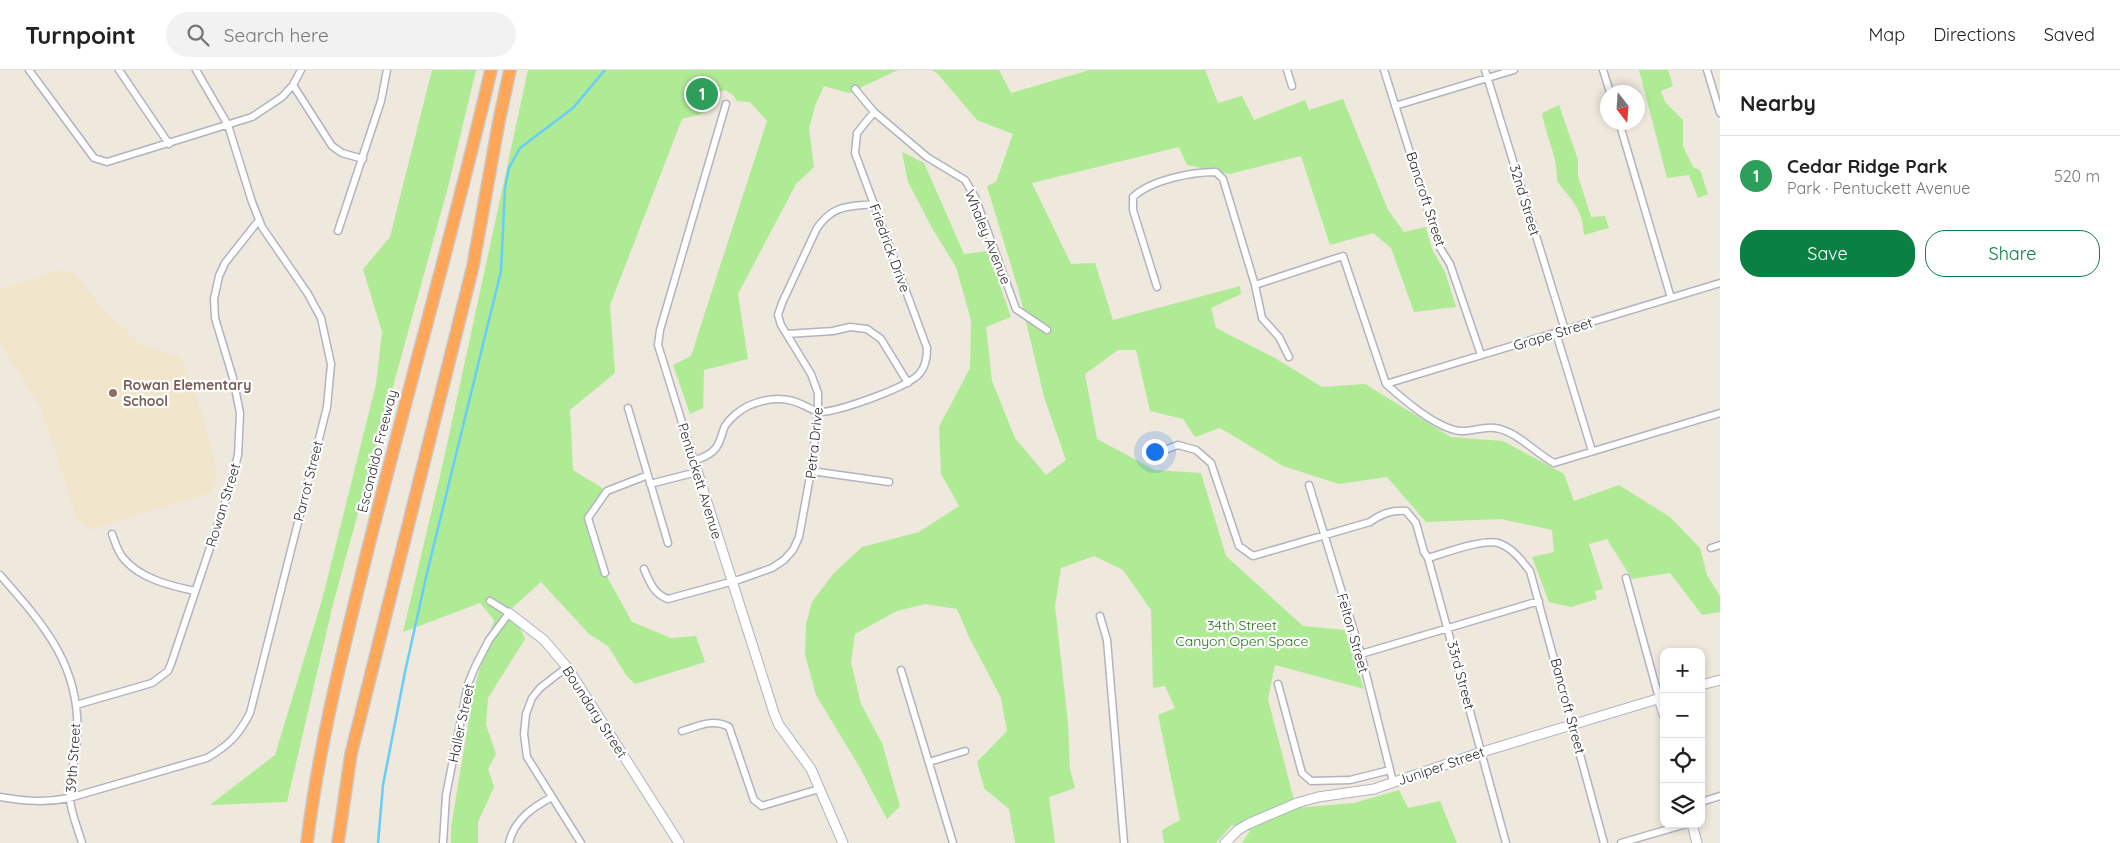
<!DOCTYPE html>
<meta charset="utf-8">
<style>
:root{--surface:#fff;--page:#f2f2f2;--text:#222;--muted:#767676;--line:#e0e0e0;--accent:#0b8043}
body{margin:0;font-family:Quicksand,sans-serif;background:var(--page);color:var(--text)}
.controls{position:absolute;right:15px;bottom:15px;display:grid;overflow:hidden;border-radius:10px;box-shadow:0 2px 8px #0003}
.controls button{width:45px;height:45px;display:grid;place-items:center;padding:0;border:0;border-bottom:1px solid var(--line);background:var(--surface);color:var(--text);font:25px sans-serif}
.compass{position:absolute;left:1600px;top:15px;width:45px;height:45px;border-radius:50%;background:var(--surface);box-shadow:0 2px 8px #0003;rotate:163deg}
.you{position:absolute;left:1154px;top:381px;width:18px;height:18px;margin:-12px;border:4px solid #fff;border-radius:50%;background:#1a73e8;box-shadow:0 0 0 8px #1a73e833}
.badge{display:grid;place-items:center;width:32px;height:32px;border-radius:50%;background:var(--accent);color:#fff;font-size:16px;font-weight:700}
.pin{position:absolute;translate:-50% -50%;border:2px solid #fff;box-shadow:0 1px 5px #0006}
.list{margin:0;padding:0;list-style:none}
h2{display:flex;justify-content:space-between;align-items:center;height:65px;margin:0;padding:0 20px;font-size:21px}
h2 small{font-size:16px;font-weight:400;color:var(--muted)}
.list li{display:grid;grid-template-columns:32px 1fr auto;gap:15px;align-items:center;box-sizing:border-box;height:80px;padding:0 20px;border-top:1px solid var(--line)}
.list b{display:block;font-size:19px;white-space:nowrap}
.list p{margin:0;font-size:16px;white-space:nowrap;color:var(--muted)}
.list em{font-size:16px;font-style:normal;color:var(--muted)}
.actions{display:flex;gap:10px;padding:15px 20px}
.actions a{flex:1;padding:11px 0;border:1px solid var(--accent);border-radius:20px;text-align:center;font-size:18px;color:var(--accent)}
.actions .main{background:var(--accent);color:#fff}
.icon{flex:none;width:28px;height:28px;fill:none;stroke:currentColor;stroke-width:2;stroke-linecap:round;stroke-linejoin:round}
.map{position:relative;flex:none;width:1720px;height:773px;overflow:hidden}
header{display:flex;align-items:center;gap:30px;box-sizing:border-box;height:70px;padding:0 25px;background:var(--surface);border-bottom:1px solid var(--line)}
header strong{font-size:24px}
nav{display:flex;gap:28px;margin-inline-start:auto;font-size:18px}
.search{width:350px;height:45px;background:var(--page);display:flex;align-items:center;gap:12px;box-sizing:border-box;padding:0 18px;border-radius:28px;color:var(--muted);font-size:19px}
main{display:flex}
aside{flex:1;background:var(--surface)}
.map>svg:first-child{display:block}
.education{fill:#f1e6cb}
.green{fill:#afea95}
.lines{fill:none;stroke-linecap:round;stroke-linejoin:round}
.stream{stroke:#68cef9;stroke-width:2.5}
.street-casing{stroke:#b1b3c1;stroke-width:9}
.secondary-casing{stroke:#b1b3c1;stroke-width:11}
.highway-casing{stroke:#c8c8c8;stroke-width:14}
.street{stroke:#fff;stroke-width:6}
.secondary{stroke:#fff;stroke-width:9}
.highway{stroke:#ffa658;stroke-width:11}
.education-dot{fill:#8d6e63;stroke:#fff;stroke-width:2}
.labels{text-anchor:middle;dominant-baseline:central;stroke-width:4.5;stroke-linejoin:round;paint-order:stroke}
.street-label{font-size:14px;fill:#2c2c2c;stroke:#fff}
.education-label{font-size:14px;font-weight:bold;fill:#785e54;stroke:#fff;text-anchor:start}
.park-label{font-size:14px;fill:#247114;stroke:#fff}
</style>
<header>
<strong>Turnpoint</strong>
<div class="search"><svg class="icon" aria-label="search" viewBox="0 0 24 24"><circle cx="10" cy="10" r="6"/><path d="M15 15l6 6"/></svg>Search here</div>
<nav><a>Map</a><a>Directions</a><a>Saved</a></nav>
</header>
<main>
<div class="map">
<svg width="1720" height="773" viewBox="0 0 1720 773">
<rect width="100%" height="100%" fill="#efe8dd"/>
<!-- education -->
<path class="education" d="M59 200 74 202 103 239 139 273 181 287 200 338 216 395 217 410 210 423 90 460 77 449 41 338 0 274V219Z"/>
<!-- green -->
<path class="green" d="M432 0H476L448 117 333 534 287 732 210 735 275 685 322 530 376 314 382 262 363 199 390 167Z
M528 0H898L849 23 824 16 816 33 809 59 814 97 796 114 738 224 748 289 704 300 703 338 690 344 673 295 691 286 767 51 750 32 737 31 733 25 725 20 704 29 701 44 682 49 610 235 615 303 570 340 573 400 607 421 588 448 605 503 632 552 671 568 696 566 705 592 635 614 626 605 608 576 589 564 541 512 511 539 525 569 488 628 486 655 496 684 488 699 494 717 478 752V773H451V757L474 619 494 550 480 533 403 562 443 393Z
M931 0H999L1011 23 1090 0H1205L1218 33 1242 26 1254 50 1305 30 1309 40 1343 29 1388 140 1404 162 1426 157 1432 179 1445 202 1456 237 1414 242 1391 178 1373 163 1330 175 1301 86 1230 104 1187 95 1179 77 1032 113 1071 194 1095 193 1113 250 1240 216 1241 224 1211 238 1216 258 1275 288 1322 317 1365 314 1451 367 1503 371 1564 404 1574 431 1619 415 1670 447 1700 478 1707 505 1720 526V542L1702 545 1670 503 1632 509 1607 469 1589 474 1603 519 1595 521 1597 529 1571 537 1549 532 1532 487 1554 482 1552 460 1501 449 1426 452 1387 407 1339 414 1283 396 1220 358 1195 367 1183 349 1150 341 1136 280H1118L1085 304 1097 369 1155 400 1201 403 1226 486 1303 556 1345 560 1364 619 1275 595 1268 629 1296 738 1354 733 1399 720 1408 738 1440 731 1457 773H1242L1250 761 1232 755 1216 773H1164L1162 760 1180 750 1158 645 1175 638 1165 616 1153 618 1151 540 1123 500 1094 486 1061 498 1055 536 1068 653 1070 699 1075 718 1049 727 1055 773H1015L1009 739 984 718 977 692 1007 661 1001 628 969 567 957 539 925 534 897 541 855 564 851 592 861 634 882 673 900 736 887 749 860 698 816 625 805 584 806 554 812 532 834 503 862 477 919 462 959 436 941 404 939 357 970 298 971 250 956 197 932 158 908 112 902 82 924 93 964 184 988 181 1011 247 986 257 992 311 1015 368 1046 405 1066 390 1044 327 1019 222 987 116 996 112 1013 64 977 50 937 3Z
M1639 0H1668L1673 16 1661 21 1665 32 1683 50V76L1693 97 1700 100 1708 124 1698 128 1689 105 1667 108Z
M1559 35 1578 90V106L1591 147 1605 146 1609 158 1584 165C1582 137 1573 132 1557 111 1558 87 1546 67 1542 43Z"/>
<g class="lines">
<!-- stream -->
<path class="stream" d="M378 773 383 715 405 602 427 503 501 201 505 118 509 98 520 78 573 38 605 0"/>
<defs>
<path id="street" d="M29 0 94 88 107 92 252 47 282 27 293 15 301 0
M119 0 169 74
M1287 0 1292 16
M1384 0 1440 178 1450 194 1481 285
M1485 0 1565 260
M1603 0 1610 22
M1707 0 1720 43
M293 15 332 76 342 83 363 89
M855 19 874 42 927 87 965 110 975 127 1016 239 1047 260
M726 34 660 260 658 275 694 391C700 388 709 386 714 380 721 374 721 364 725 356 730 348 740 340 748 336 766 328 785 326 803 335 808 337 815 342 821 342 839 341 908 318 920 303 926 296 927 287 927 278L855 83 857 63 874 42
M1395 36 1514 0
M1619 52 1671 228
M338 161 381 31 387 0
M1255 215 1343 186 1386 314
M1157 217 1133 140V127C1151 110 1191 102 1216 102L1223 109 1255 215 1262 248 1279 267 1289 287
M1556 263 1592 381
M787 264 833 261 850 257 867 259 881 269 908 313
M1386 314C1404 330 1436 358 1460 361 1471 362 1484 356 1495 358 1517 361 1535 383 1554 393L1720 343
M1386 314 1720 213
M628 338 668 473
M1151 385 1178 375 1196 380 1211 393 1239 476 1253 486 1370 452C1381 444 1391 440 1406 441L1416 453 1424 482 1428 488 1506 773
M811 401 889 412
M650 414 697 402
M1309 415 1361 584 1393 712
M112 464C115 472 118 483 124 489 141 509 171 516 195 521
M1711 478 1720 475
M1428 488C1445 483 1487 467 1501 474 1513 479 1522 491 1530 501L1604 773
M644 499C650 513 654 524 668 529L741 509 772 498 784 490 793 480 799 467 811 401 818 342V323L811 304 781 255 778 245 782 233 817 158C834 134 848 137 875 134
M605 503 588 448 607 421 648 405
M0 505C44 555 82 597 77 669 76 687 68 711 70 729 71 743 78 759 82 773
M1626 508 1659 628
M1100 546 1107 570 1124 773
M1361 584 1539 531
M567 597 540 618 532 628 526 644 524 664 527 687 581 773
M901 600 953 773
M1278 614 1302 703 1311 711 1350 710 1390 700
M76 635 152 613 168 601 171 594 229 421 238 385 240 343 233 308 215 248 214 229 219 206 225 193 259 150
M682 661C699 656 713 648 729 657L754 730 762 736 819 719
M929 692 965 681
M0 727C24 731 45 733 69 728L207 688C229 675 238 666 250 643L327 337 331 294 321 248 308 224 262 157 252 132 228 55 196 0
M1701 732 1720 726
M443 773 446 725 468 614 476 595 489 570 509 543 490 531
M509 773C514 750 533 737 552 727
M1621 773 1686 754"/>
<path id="secondary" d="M694 391 774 643 779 655 811 699 843 773
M509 543 544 570 567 597 679 773
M1701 615 1720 610
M1659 628 1664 645
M1692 754 1697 773
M1225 773 1238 760 1248 754 1297 733 1318 727 1374 719 1482 682 1664 627"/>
<path id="highway" d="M307 773C318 681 340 593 362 503 403 335 452 169 491 0
M338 773 351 684 473 196 499 51 510 0"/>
</defs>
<!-- street casing -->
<use href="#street" class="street-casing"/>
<!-- secondary casing -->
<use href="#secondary" class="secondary-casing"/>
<!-- highway casing -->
<use href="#highway" class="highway-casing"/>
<!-- street -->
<use href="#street" class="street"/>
<!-- secondary -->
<use href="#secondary" class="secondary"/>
<!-- highway -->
<use href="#highway" class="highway"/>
</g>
<!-- markers -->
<circle class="education-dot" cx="113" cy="323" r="5"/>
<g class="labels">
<!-- street labels -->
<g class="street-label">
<text transform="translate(1426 129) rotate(72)">Bancroft Street</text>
<text transform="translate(1525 130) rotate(73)">32nd Street</text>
<text transform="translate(988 167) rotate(68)">Whaley Avenue</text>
<text transform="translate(890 178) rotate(70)">Friedrick Drive</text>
<text transform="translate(1553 264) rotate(-17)">Grape Street</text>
<text transform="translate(814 373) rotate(-84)">Petra Drive</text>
<text transform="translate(377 381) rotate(-76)">Escondido Freeway</text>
<text transform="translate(308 411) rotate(-76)">Parrot Street</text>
<text transform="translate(700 411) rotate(73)">Pentuckett Avenue</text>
<text transform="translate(223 435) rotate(-73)">Rowan Street</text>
<text transform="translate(1353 563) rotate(74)">Felton Street</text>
<text transform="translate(1461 605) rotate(75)">33rd Street</text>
<text transform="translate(1568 636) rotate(75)">Bancroft Street</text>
<text transform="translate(595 642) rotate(57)">Boundary Street</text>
<text transform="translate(461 653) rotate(-78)">Haller Street</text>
<text transform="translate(73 688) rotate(-86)">39th Street</text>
<text transform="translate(1441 696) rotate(-19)">Juniper Street</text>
</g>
<!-- education labels -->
<g class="education-label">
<text x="123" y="315">Rowan Elementary<tspan x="123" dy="16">School</tspan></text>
</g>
<!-- park labels -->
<g class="park-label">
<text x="1242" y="555">34th Street<tspan x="1242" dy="16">Canyon Open Space</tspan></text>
</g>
</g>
</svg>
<div class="controls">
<button>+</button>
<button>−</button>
<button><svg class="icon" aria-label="locate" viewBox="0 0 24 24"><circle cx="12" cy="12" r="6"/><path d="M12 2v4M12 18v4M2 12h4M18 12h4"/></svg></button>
<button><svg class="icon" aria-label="layers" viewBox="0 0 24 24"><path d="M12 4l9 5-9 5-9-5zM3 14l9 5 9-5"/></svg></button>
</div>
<svg class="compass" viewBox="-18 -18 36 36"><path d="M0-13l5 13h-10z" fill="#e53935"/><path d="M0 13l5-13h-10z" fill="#767676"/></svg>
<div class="you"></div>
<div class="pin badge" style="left:702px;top:24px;background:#2e9e5b">1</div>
</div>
<aside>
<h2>Nearby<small></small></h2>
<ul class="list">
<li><span class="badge" style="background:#2e9e5b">1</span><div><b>Cedar Ridge Park</b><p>Park · Pentuckett Avenue</p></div><em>520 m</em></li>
</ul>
<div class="actions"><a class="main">Save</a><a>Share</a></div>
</aside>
</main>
